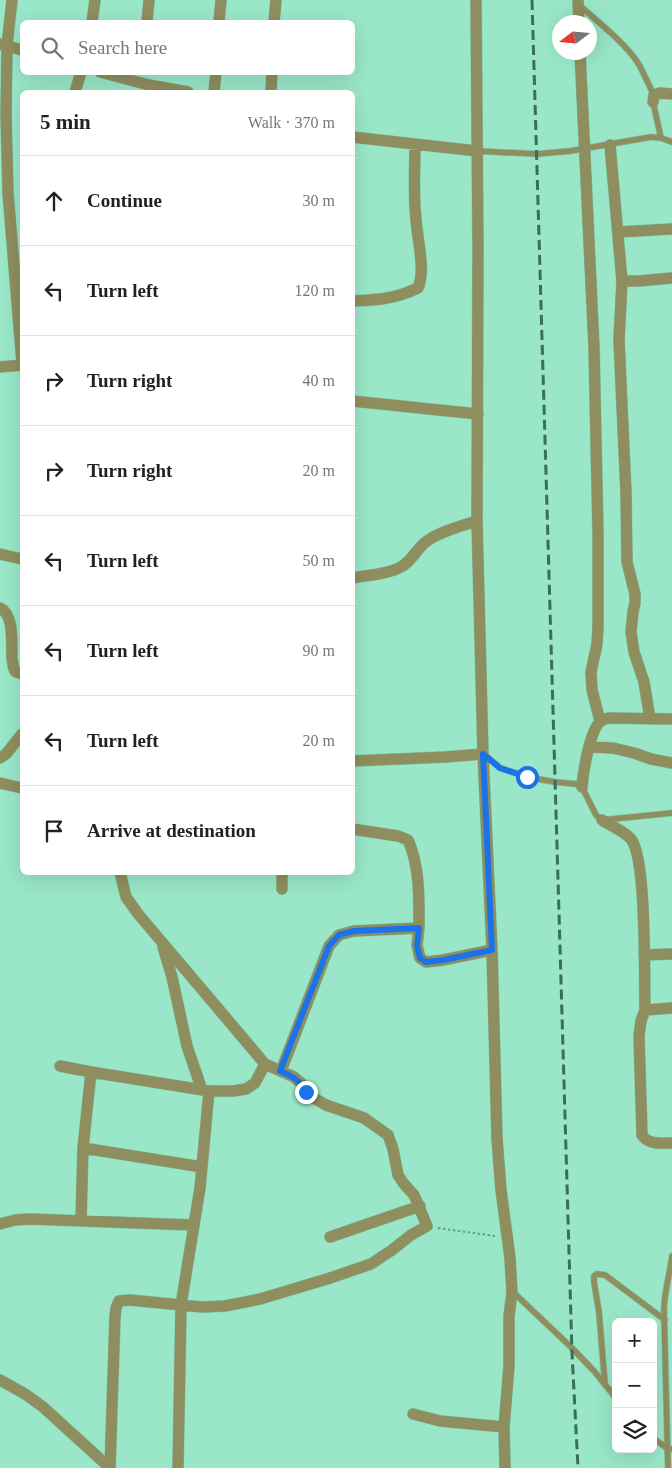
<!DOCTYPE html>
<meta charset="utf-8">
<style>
:root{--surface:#fff;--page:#f2f2f2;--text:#222;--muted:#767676;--line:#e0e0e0}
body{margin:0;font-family:"Times New Roman",serif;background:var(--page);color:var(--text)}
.controls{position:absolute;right:15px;bottom:15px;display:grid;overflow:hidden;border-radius:8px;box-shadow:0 5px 20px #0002}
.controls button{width:45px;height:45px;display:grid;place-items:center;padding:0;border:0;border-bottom:1px solid var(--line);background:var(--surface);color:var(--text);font:25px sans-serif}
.compass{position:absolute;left:552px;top:15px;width:45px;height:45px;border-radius:50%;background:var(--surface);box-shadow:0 5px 20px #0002;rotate:254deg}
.stop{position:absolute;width:15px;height:15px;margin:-11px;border:4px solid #1a73e8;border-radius:50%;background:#fff}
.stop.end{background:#1a73e8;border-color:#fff;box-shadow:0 1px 5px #0008}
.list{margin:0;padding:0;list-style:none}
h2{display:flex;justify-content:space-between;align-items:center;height:65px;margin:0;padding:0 20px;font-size:21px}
h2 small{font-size:16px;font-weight:400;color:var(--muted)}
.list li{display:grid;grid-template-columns:32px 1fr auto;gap:15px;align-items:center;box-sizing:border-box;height:90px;padding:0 20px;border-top:1px solid var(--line)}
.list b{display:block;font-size:19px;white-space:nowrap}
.list em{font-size:16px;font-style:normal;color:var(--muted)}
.icon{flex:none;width:28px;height:28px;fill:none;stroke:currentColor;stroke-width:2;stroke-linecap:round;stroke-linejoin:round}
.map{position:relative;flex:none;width:672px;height:1468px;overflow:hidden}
.search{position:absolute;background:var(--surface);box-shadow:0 5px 20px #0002;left:20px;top:20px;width:335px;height:55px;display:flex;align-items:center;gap:12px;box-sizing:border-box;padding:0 18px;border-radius:8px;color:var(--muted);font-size:19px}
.panel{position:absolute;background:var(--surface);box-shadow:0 5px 20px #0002;left:20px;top:90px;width:335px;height:785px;border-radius:8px}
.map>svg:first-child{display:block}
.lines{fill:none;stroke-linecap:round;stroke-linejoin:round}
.service-casing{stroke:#7ec4a9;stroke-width:7}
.minor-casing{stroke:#7ec4a9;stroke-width:12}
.path{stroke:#619f87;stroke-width:2;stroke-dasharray:2.5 2.5;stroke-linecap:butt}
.service{stroke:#8f8e5e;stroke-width:5.5}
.minor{stroke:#8f8e5e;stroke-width:11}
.rail{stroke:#3b6d5b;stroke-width:3;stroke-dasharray:10 5;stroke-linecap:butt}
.route{stroke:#1a73e8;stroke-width:6}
</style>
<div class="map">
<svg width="672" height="1468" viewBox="0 0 672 1468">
<rect width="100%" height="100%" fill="#99e7c8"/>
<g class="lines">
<defs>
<path id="service" d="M579 5C597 21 625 43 638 63 644 73 648 84 654 95
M653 102 661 138
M477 151 537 154 570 151 651 137 661 138 672 142
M484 754 500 768 527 777 555 782 576 784 582 787 596 815 602 820 672 813
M513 1292 572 1348 594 1371 616 1398
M605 1385 599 1312 594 1282V1276L597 1274 605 1275 665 1320
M653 1438 668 1449H672
M668 1468 664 1310C664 1292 670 1274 672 1256"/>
<path id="minor" d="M12 0 7 45 6 115 8 193 22 363
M476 0 478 247 477 521 483 754 492 950 497 1139 501 1190 510 1258 512 1292 509 1316V1366L504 1427 505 1468
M578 0 579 22
M92 22 95 0
M147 22 149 0
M219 22 221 0
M274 22 276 0
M0 44 22 50
M580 52 594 347 598 534V627L597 644 591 672 592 690 600 721
M100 72 149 85 188 92
M75 92 81 72
M214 92 216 72
M271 92 272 72
M653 102 654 95 660 93 672 94
M352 137 477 151
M610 145 622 281H639L672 278
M618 232 672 229
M622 281 619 340 626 493 627 562 635 594V603L633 612 631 632 634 652 644 682 650 719
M352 301C377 300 395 299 418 288 426 269 417 239 416 219 413 194 415 169 415 145
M0 367 22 365
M352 401 478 414
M0 554 22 559
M352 578C367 575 385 575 399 568 411 563 416 549 427 541 441 531 461 526 477 521
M0 608C15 615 11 645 12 659 13 663 13 668 15 671 17 673 20 673 22 674
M589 747 613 748 634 753 651 759 672 763
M0 758 6 754 22 734
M352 761 445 757 483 754
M0 783 22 788
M582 787C583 773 590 729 601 721 603 719 606 719 608 718L672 719
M602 820C611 826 624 831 631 839 647 859 644 980 645 1010L672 1008
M352 829 398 836 408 840C420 867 419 898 419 928
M282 889V872
M163 947 172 977 187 1046 202 1090
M644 955 672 954
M645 1010 641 1021 639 1036 642 1135C648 1145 662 1143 672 1143
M60 1066 91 1072
M281 1071 329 946 339 935 354 931 419 928 417 945 420 958 426 962 443 960 492 950
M83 1148 202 1167
M81 1220 83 1148 91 1072 209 1091H233L246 1089 255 1083 265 1064 139 915 126 897 120 872
M0 1224 15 1220 30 1219 193 1225
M330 1237 420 1206
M0 1380 25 1394 43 1407 110 1468
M413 1414 440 1421 504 1427
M110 1468 115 1316 116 1308 119 1301 130 1300 202 1307 225 1306 260 1299 327 1279 371 1264 392 1250 411 1235 427 1226 414 1195 404 1184 398 1175 393 1149 388 1135 364 1118 326 1105 312 1097 306 1092 302 1084 294 1077 265 1064
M178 1468 181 1305 200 1188 209 1091"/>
</defs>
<!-- service casing -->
<use href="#service" class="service-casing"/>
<!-- minor casing -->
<use href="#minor" class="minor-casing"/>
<!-- path -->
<path class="path" d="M438 1228 495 1236"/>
<!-- service -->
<use href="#service" class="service"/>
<!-- minor -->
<use href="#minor" class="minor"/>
<!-- rail -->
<path class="rail" d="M532 0 572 1353 578 1468"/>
</g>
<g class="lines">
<!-- route -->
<path class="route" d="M306 1092C300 1080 292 1076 280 1071L329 946 339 935 354 931 419 928 417 946 420 958 426 962 443 960 492 950 483 754 500 768 527 777"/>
</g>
</svg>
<div class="controls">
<button>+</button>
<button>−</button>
<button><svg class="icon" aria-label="layers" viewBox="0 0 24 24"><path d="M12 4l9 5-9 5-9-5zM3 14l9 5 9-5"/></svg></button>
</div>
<svg class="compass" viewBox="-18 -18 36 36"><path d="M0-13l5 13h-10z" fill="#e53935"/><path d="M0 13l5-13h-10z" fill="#767676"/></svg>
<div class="stop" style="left:527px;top:777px"></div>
<div class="stop end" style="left:306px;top:1092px"></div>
<div class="search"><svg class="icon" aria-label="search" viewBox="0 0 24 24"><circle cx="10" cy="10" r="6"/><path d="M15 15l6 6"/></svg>Search here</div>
<section class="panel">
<h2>5 min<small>Walk · 370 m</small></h2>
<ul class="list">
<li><svg class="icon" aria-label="ahead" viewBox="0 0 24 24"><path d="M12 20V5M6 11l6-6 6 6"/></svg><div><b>Continue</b></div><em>30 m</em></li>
<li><svg class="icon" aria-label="left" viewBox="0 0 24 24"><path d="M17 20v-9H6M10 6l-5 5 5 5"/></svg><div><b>Turn left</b></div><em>120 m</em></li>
<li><svg class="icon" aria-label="right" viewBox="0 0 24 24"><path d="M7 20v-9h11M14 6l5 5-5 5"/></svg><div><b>Turn right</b></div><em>40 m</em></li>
<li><svg class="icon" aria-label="right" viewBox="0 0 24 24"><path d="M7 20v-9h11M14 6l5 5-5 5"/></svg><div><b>Turn right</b></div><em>20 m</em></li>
<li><svg class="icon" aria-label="left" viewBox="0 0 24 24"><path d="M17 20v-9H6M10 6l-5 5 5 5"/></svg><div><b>Turn left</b></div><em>50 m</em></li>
<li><svg class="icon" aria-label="left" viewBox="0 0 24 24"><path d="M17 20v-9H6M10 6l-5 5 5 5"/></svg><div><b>Turn left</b></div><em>90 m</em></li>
<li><svg class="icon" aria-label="left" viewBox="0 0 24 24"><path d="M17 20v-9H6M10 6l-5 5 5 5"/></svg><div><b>Turn left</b></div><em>20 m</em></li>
<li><svg class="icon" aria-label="arrive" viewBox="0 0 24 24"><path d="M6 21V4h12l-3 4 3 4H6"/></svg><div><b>Arrive at destination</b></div></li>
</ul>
</section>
</div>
